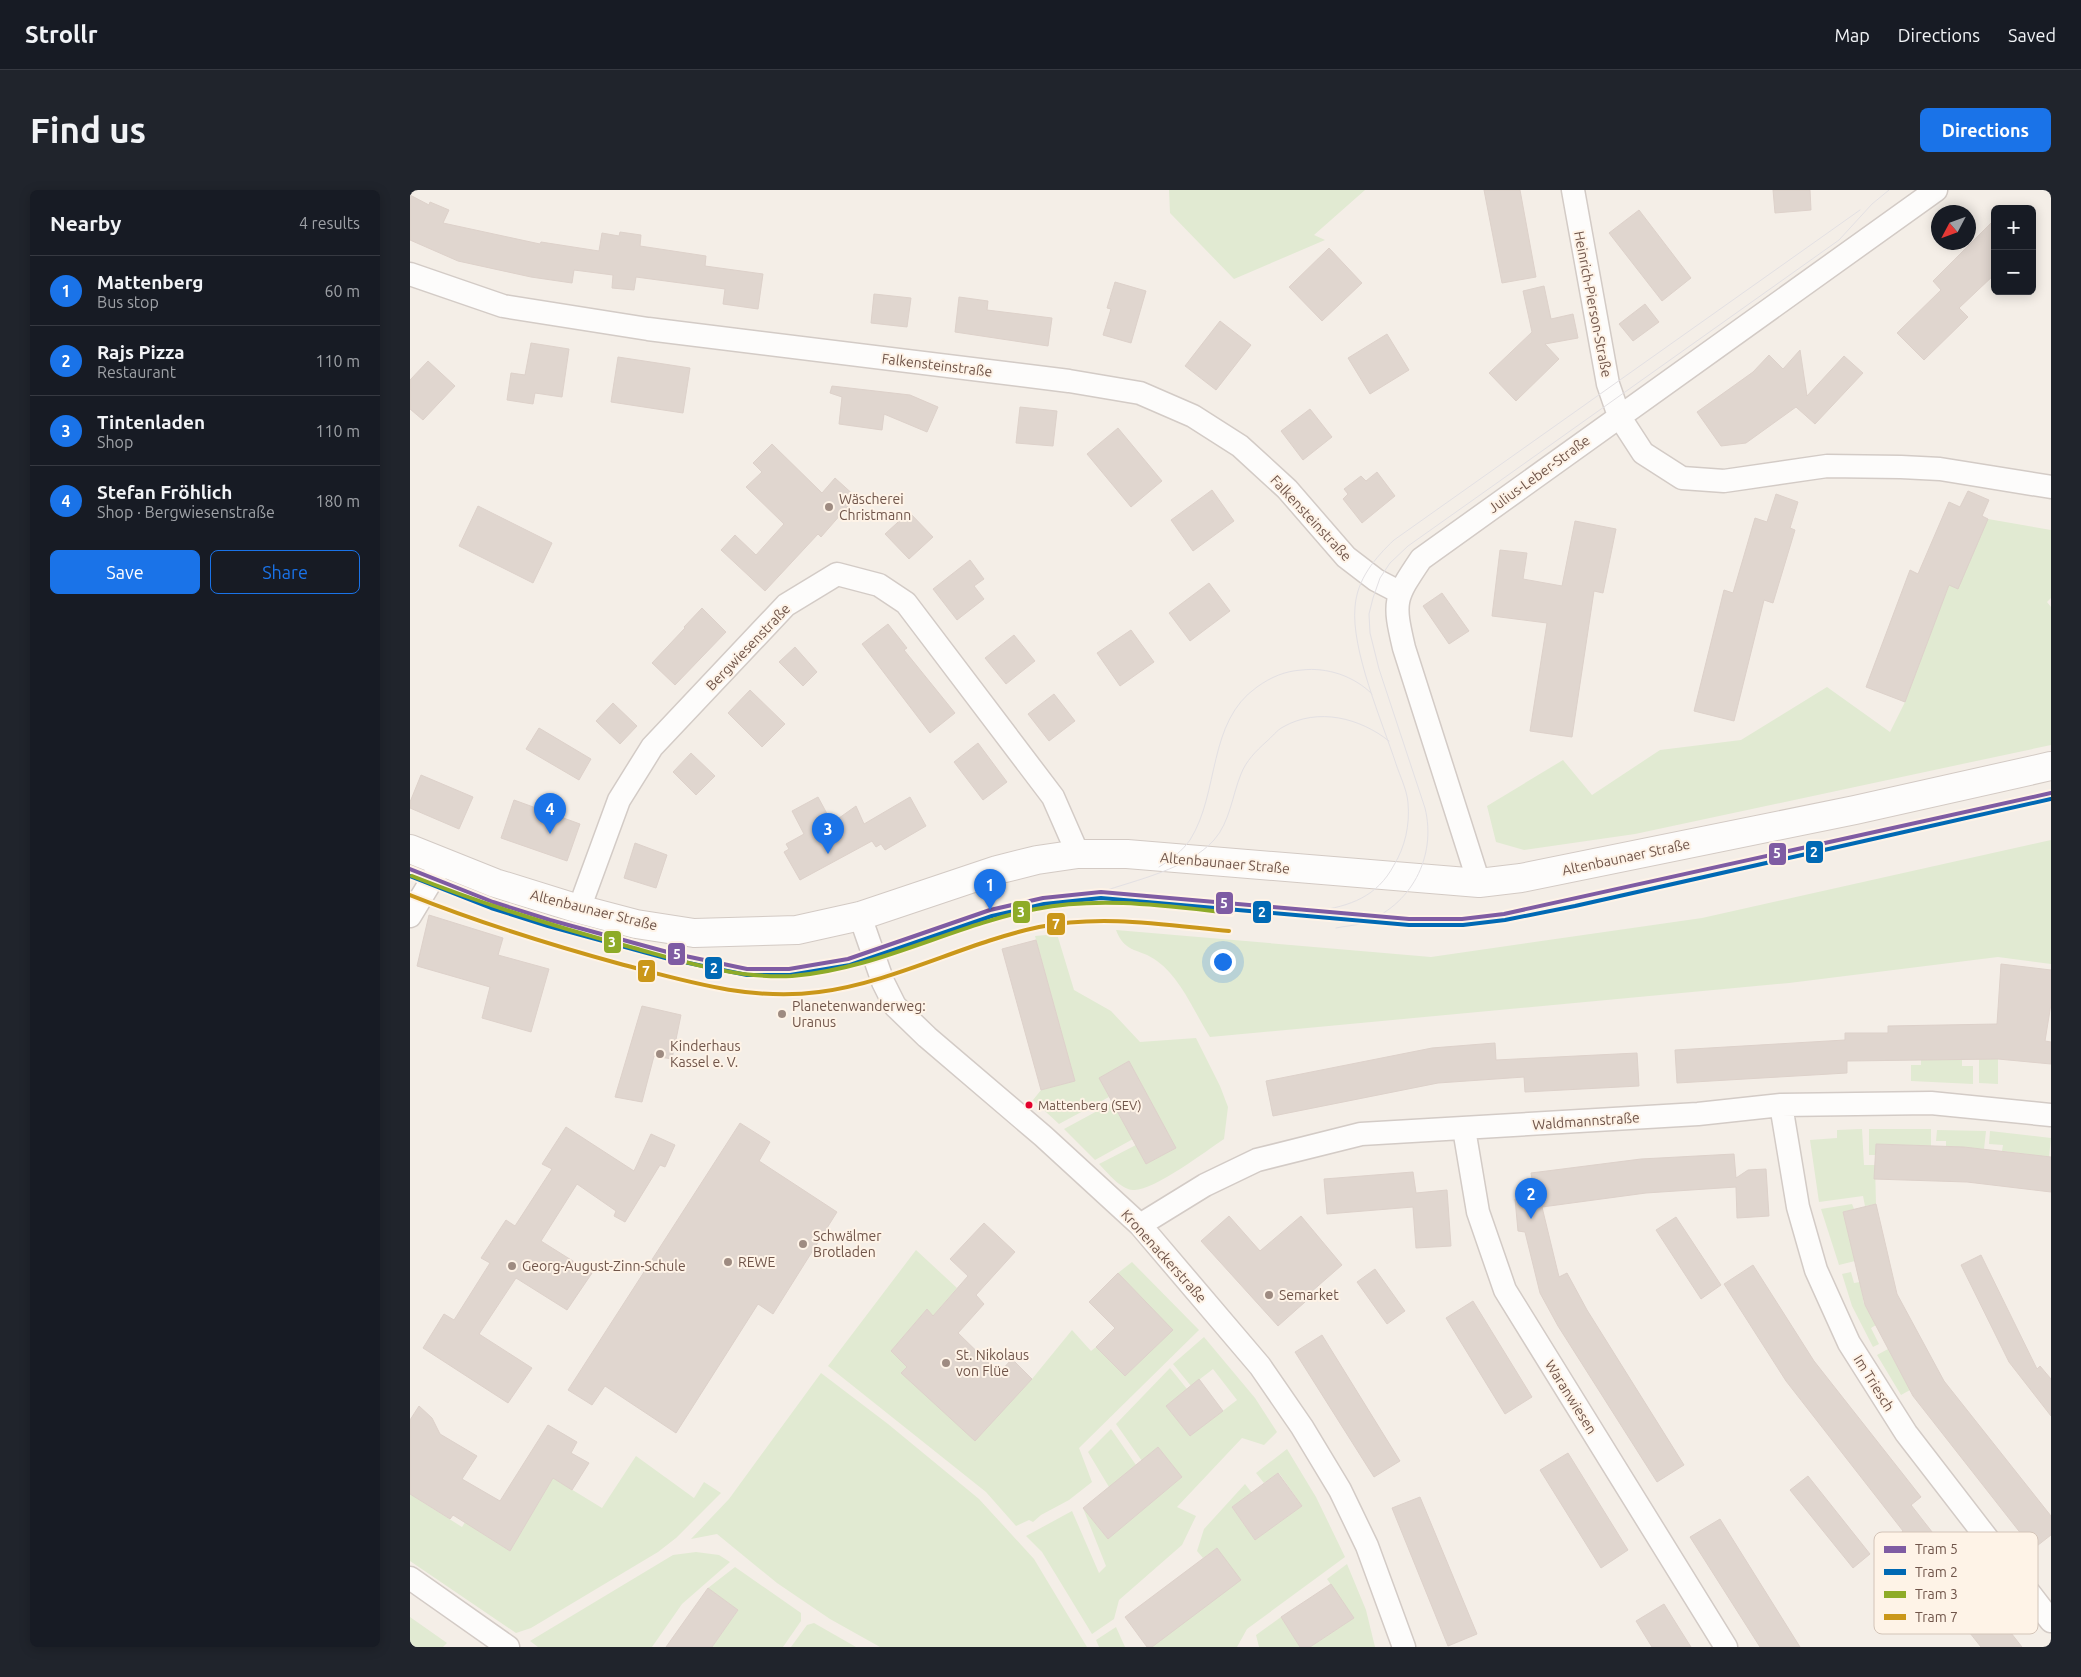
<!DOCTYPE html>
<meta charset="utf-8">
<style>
:root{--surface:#171b24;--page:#20242c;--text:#f1f3f6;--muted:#9ea1a6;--line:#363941;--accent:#1a73e8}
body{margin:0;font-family:Ubuntu,sans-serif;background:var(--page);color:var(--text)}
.controls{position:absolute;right:15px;top:15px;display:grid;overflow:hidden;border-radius:8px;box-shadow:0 2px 12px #0003}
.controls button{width:45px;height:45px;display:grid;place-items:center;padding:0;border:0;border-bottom:1px solid var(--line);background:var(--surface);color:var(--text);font:25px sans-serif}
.compass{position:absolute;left:1521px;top:15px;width:45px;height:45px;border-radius:50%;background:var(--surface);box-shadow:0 2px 12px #0003;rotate:229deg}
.you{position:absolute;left:812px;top:771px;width:18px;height:18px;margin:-12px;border:4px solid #fff;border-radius:50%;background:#1a73e8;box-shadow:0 0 0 8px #1a73e833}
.badge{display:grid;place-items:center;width:32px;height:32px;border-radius:50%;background:var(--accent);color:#fff;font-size:16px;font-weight:700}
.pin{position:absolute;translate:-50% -41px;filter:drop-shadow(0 1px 2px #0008)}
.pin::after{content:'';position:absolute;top:26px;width:18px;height:15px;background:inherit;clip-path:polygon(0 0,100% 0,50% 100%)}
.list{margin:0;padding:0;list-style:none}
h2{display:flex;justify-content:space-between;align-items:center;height:65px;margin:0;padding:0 20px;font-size:21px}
h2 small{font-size:16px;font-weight:400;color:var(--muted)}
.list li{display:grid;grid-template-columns:32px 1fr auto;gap:15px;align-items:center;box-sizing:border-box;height:70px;padding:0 20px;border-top:1px solid var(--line)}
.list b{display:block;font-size:19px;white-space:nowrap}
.list p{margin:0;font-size:16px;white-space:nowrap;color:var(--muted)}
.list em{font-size:16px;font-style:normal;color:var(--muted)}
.actions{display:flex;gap:10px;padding:15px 20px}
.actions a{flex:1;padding:11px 0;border:1px solid var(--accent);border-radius:8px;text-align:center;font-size:18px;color:var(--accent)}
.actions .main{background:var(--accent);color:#fff}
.map{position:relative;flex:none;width:1641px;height:1457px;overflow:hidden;border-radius:8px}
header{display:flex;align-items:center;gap:30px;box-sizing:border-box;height:70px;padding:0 25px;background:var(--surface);border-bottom:1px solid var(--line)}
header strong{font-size:24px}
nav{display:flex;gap:28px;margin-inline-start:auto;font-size:18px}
.intro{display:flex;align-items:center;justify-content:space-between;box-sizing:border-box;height:120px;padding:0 30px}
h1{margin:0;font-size:35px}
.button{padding:12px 22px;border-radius:8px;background:var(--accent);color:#fff;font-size:18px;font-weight:700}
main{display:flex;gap:30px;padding:0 30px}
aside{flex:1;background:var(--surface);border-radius:8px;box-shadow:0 2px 12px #0003}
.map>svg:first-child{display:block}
.green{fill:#e1ead2}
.building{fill:#e0d6cf;stroke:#ddd1ca}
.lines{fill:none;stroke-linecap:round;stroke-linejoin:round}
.minor-casing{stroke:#d3cbc6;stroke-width:25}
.secondary-casing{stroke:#d3cac4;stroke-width:30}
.minor{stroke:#fdfcfb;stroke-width:22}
.secondary{stroke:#fdfcfb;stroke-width:28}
.tram{stroke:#e3e0e3;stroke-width:1}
.tram-1-casing{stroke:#fef3e7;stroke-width:8}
.tram-2-casing{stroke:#fef3e7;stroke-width:8}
.tram-3-casing{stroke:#fef3e7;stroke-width:8}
.tram-4-casing{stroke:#fef3e7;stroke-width:8}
.tram-1{stroke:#7f5ca3;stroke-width:4}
.tram-2{stroke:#0069b4;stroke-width:4}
.tram-3{stroke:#8eab28;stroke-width:4}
.tram-4{stroke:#ca971a;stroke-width:4}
.poi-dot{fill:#9e8b81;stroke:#fef3e7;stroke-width:2}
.bus-dot{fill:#e4002b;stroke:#fef3e7;stroke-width:2}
.labels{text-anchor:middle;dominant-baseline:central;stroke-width:4;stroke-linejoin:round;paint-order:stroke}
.bus-label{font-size:13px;fill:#70554a;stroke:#fef3e7;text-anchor:start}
.street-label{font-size:14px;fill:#70554a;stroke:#fef3e7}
.poi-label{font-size:14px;fill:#70554a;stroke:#fef3e7;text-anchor:start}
.key{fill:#fef3e7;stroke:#d3c4b8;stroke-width:1}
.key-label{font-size:14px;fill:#70554a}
.line-badge{stroke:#fef3e7;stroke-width:2}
.badge-label{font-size:14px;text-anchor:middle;font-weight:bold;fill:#fff}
</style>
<header>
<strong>Strollr</strong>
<nav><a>Map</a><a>Directions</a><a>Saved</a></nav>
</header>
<div class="intro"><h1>Find us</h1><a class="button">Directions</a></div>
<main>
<aside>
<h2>Nearby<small>4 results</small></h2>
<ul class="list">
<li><span class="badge">1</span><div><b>Mattenberg</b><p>Bus stop</p></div><em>60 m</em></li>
<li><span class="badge">2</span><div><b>Rajs Pizza</b><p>Restaurant</p></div><em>110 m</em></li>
<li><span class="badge">3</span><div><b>Tintenladen</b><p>Shop</p></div><em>110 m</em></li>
<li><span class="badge">4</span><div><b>Stefan Fröhlich</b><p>Shop · Bergwiesenstraße</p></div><em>180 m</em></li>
</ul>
<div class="actions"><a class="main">Save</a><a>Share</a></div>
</aside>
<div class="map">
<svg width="1641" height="1457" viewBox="0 0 1641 1457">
<rect width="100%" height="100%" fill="#f4eee7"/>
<!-- green -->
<path class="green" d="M759 0H955L904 45 915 50 824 89 760 23Z
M1578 329 1641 340V408L1637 412 1641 417V555L1225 644 1114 660 1086 652 1077 616 1153 570 1182 605 1250 560 1331 550 1417 497 1480 542 1495 512 1539 395 1548 398Z
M1641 650V774L1588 767 1379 793 800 847C784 822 771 788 747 771 730 758 715 764 706 740L1021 767 1292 728Z
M647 744 664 800 701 821 730 852 786 848 810 896 818 917 814 949C796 961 742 1002 723 1000 710 999 698 983 689 974L726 955 736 974 766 958 719 871 689 888 699 907 649 934 623 910 631 900 665 891 625 746Z
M1552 869V876H1563V894L1501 891V875H1511V870Z
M1569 869H1588V894L1569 893Z
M702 913 723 949 685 970 654 939Z
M1452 939 1454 975H1465L1466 1014 1455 1016 1453 1006 1409 1012 1400 950 1427 948V940Z
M1459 939H1521V956L1466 954 1465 965H1459Z
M1527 940 1576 941 1574 959 1536 956V951H1526Z
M1580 941 1641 948 1639 967 1592 961 1593 955 1579 954Z
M1442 1014 1444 1019 1433 1022 1445 1071 1429 1075 1411 1019Z
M506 1060 547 1098 523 1126 517 1119 481 1161 497 1177 491 1183 622 1189 662 1140 681 1161 686 1157 715 1186 762 1140 708 1083 722 1072 789 1140 669 1258 682 1292 659 1310 631 1325 623 1332 619 1330 606 1336 576 1302 418 1176Z
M1441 1082 1444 1093 1450 1092 1454 1114 1466 1135 1461 1138 1469 1154 1463 1157 1442 1116 1432 1084Z
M794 1147 845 1208 867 1242 854 1255 832 1248 767 1317 786 1326 772 1355 709 1410 704 1429 682 1444 632 1362 616 1346 662 1321 689 1383 696 1376 673 1318 698 1349 772 1287 748 1257 732 1271 706 1234 760 1178 777 1199 756 1216 780 1246 827 1210 803 1179 781 1196 763 1174Z
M1478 1159 1500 1200 1491 1205 1467 1165Z
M411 1183 478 1234 569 1309 624 1369 677 1457H470L420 1429 367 1393 307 1344 281 1349 319 1309Z
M701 1239 726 1275 699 1297 678 1262Z
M877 1259 906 1307 935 1367 837 1439 827 1457H742L807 1358 793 1368 787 1361 794 1339 835 1294 842 1303 822 1317 845 1350 892 1316 869 1283 854 1293 846 1283Z
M226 1266 284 1308 294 1292 311 1303 266 1348 248 1362 121 1438 106 1443 0 1371V1304L52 1337 71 1307 86 1316 70 1342 100 1361 143 1288 192 1318Z
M286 1362 309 1365 320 1372 272 1414 242 1457H128L120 1451 263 1365Z
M937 1374 956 1420 965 1457H900L944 1428 917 1389Z
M325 1377 391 1423V1431L373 1457H302L328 1420 298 1398Z
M0 1427 37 1453 33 1457H0Z
M871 1427 890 1457H849L846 1445Z
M404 1433 446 1457H381L397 1435Z
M706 1437 715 1457H689L686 1450Z"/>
<!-- building -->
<path class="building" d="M1074 0H1110L1126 87 1092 93Z
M1363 0H1400L1401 20 1365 23Z
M0 5 19 15 20 12 39 20 33 33 130 54 131 52 189 61 192 43 209 46 210 42 231 45 230 56 296 66 295 76 353 84 348 119 313 114 315 99 226 87 224 100 202 98 203 85 164 80 162 93 121 87 48 71 0 50Z
M1229 20 1281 88 1252 111 1199 43Z
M1585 29V84L1549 118 1558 127 1514 170 1487 143 1531 100 1523 91Z
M919 58 952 93 912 131 879 97Z
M705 92 736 101 721 153 693 145 701 119 697 118Z
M1134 96 1141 129 1163 124 1168 148 1135 154 1149 169 1106 211 1079 183 1122 142 1113 101Z
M464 104 501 108 497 137 461 133Z
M549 107 578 111 577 120 642 128 638 156 545 142Z
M1235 114 1249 132 1223 151 1209 134Z
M810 131 841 155 806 200 775 176Z
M977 144 999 180 960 204 938 168Z
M121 153 159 159 152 207 125 203 123 214 97 210 101 183 115 185Z
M1390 160 1397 206 1434 166 1453 183 1405 234 1386 217 1336 253 1311 256 1287 222 1343 182 1359 165 1373 179Z
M208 167 280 178 273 223 201 212Z
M18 171 45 196 13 230 0 219V190Z
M422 196 500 205 528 217 517 242 474 224 472 240 429 234 432 207 420 203Z
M610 217 647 221 643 256 606 253Z
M900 219 922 247 893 270 871 241Z
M708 238 752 291 721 317 677 264Z
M362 254 412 303 425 288 446 307 411 347 408 344 355 401 311 360 325 345 346 365 374 334 336 297 352 282 343 273Z
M967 282 985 306 952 333 933 309 938 304 934 299 951 286 956 291Z
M802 300 824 331 783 361 761 330Z
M1558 301 1579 310 1572 326 1578 329 1548 399 1539 395 1495 512 1456 497 1500 380 1508 384 1539 312 1550 317Z
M1366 304 1388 312 1380 338 1385 340 1363 413 1354 410 1324 531 1284 521 1314 400 1323 403 1345 328 1357 332Z
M68 316 142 353 123 393 49 356Z
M499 322 523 347 499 369 475 344Z
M1165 331 1206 339 1193 403 1184 401 1162 547 1120 541 1137 433 1082 426 1090 360 1117 363 1113 389 1152 396Z
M560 370 574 389 564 396 574 409 547 430 523 399Z
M799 393 820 421 780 451 759 423Z
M1032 403 1059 441 1039 454 1013 416Z
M292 418 316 442 265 495 242 473 275 438 274 437Z
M478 434 497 458 494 460 545 523 520 543 452 454Z
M721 440 744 472 710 496 687 463Z
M604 445 625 471 596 494 575 468Z
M385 457 407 482 393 496 369 472Z
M340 500 375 534 352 557 318 523Z
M644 504 665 531 639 551 618 524Z
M203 513 227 536 210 554 186 531Z
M129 538 181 569 169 590 116 559Z
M568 553 597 592 573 610 544 572Z
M281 563 305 586 286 605 263 582Z
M11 585 63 607 49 639 0 618V612Z
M408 607 422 633 446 616 454 634 500 607 516 636 475 660 471 654 466 657 462 651 390 690 374 662 379 659 376 654 394 644 382 621Z
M104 610 170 634 157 671 91 648Z
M225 653 257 665 246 698 214 688Z
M19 725 93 748 88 765 139 779 121 842 72 828 80 797 7 776Z
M626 750 665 891 631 900 592 759Z
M1591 774 1641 780V814L1635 851 1641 852V874L1588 869 1437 871V883L1267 893 1265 860 1435 850V843H1478V836L1587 834Z
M232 816 271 825 262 869 244 866 232 912 205 907Z
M1085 853 1086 870 1227 863 1229 896 1115 902 1114 887 1028 893 863 926 856 891 1022 858Z
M719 871 766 958 736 974 689 888Z
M330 933 360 952 349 971 427 1022 363 1124 348 1114 266 1243 195 1196 182 1215 158 1200Z
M156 937 224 981 241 944 265 955 255 977 250 975 215 1032 204 1026 206 1021 167 994 131 1051 182 1083 157 1120 106 1088 69 1144 122 1178 98 1213 13 1158 34 1124 44 1130 80 1073 71 1068 96 1030 105 1036 142 979 132 974Z
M1466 954 1554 957 1641 967V1002L1557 992 1464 989Z
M1324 964 1326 988 1338 980 1356 979 1359 1026 1327 1028 1326 997 1236 1003 1132 1017 1149 1087 1157 1083 1177 1120 1274 1275 1247 1292 1148 1136 1130 1103 1115 1042 1108 1041 1105 1009 1125 1006 1121 983 1231 969Z
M1003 982 1006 1003 1037 1000 1041 1056 1006 1058 1003 1017 917 1024 914 989Z
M1466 1014 1487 1104 1534 1191 1641 1326V1345L1623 1359 1503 1206 1455 1115 1433 1022Z
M819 1026 850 1061 891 1026 932 1075 893 1109 895 1112 868 1136 791 1051Z
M1266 1027 1311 1095 1291 1109 1246 1040Z
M574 1033 605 1062 566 1105 574 1114 548 1143 589 1183 602 1169 622 1189 565 1251 491 1183 497 1177 481 1161 517 1119 523 1126 558 1086 540 1069Z
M1571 1065 1627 1179 1630 1176 1641 1189V1226L1599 1172 1551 1075Z
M1343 1075 1404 1171 1511 1307 1501 1315 1612 1457H1571L1485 1348 1493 1341 1376 1191 1314 1094Z
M965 1079 995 1121 977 1134 947 1092Z
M708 1083 763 1140 715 1186 686 1157 705 1138 679 1112Z
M1063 1111 1122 1207 1095 1224 1036 1128Z
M912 1145 990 1271 964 1287 885 1162Z
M789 1189 813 1221 780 1246 756 1216Z
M9 1216 22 1228 30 1244 67 1266 52 1289 90 1311 138 1235 167 1252 161 1263 179 1273 162 1300 143 1288 100 1361 43 1325 40 1329 0 1304V1230Z
M748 1257 772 1287 698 1349 673 1318Z
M1158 1263 1218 1360 1191 1378 1130 1280Z
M868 1283 892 1316 845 1350 822 1317Z
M1398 1286 1460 1364 1443 1378 1380 1300Z
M1010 1307 1067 1444 1038 1456 982 1318Z
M1310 1329 1390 1457H1350L1280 1347Z
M807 1358 831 1390 742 1457H737L715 1427Z
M921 1394 944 1428 900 1457H890L871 1427Z
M298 1398 328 1420 302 1457H256Z
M1254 1414 1269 1438 1281 1457H1242L1226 1431Z"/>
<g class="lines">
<defs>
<path id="minor" d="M1163 0 1198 194 1209 226 1233 263 1272 288 1314 291 1417 276 1491 277 1530 279 1641 297
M0 84 93 116 238 139 659 191 730 203 783 226 830 256 877 299 936 367 966 390 989 402
M1069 693 994 458C983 411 984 409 1011 369L1526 0
M169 719 209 610 242 557 376 415 427 384 469 395 496 413 643 607 668 664
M0 726 32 673
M450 726 473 792 485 816 517 847 633 946 730 1035 850 1176 892 1237 930 1300 957 1356 994 1457
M1371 915 1388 1017 1406 1080 1439 1153 1496 1243 1641 1431
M1054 939 1068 1022 1095 1100 1316 1457
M730 1035 795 995 847 970 951 944 1288 924 1371 915 1521 913 1641 925
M0 1388 98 1457"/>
<path id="secondary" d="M0 659 85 693 169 719 226 734 284 743 387 740 450 726 587 680 627 670 668 664H717L1069 693 1111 688 1445 620 1641 576"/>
</defs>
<!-- minor casing -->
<use href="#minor" class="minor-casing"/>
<!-- secondary casing -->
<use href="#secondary" class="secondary-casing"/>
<!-- minor -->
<use href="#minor" class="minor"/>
<!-- secondary -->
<use href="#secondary" class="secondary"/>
<!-- tram -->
<path class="tram" d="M749 677C761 670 772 661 780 650 810 602 797 532 847 497 861 487 875 481 892 480 917 477 944 486 962 504
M691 702C726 690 778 679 804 650 820 632 822 606 831 584 836 571 846 561 856 552 862 547 867 540 873 537 908 517 950 528 979 551
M907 721C940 716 967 707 984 675 995 657 1000 635 998 613 997 600 990 586 986 574 972 531 941 460 945 417 947 389 965 368 984 350L1450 20
M926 738C934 736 944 736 953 733 1001 716 1027 667 1015 618L969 479 960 443 959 424 963 408 970 388 980 373 998 356 1070 305 1429 50 1462 14 1479 0"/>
<defs>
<path id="tram-1" d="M0 679 83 712 140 730 261 763 337 779H379L438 769 580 720 633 708 691 702 999 729H1052L1094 724 1641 603"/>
<path id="tram-2" d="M0 686 81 718 138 736 259 769 337 785H380L440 775 582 726 634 714 691 708 999 735H1053L1095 730 1165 716 1641 609"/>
<path id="tram-3" d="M2 686C75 715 149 738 224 758 275 772 328 789 382 786 468 779 543 735 626 719 690 706 757 716 821 723"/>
<path id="tram-4" d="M0 705C70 733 141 755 214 775 279 792 341 811 409 802 485 792 554 753 629 737 691 724 756 735 819 741"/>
</defs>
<!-- tram-1 casing -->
<use href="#tram-1" class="tram-1-casing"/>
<!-- tram-2 casing -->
<use href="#tram-2" class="tram-2-casing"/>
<!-- tram-3 casing -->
<use href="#tram-3" class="tram-3-casing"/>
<!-- tram-4 casing -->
<use href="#tram-4" class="tram-4-casing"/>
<!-- tram-1 -->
<use href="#tram-1" class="tram-1"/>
<!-- tram-2 -->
<use href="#tram-2" class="tram-2"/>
<!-- tram-3 -->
<use href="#tram-3" class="tram-3"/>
<!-- tram-4 -->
<use href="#tram-4" class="tram-4"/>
</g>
<!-- markers -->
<g class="poi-dot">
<circle cx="419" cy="317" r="5"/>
<circle cx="372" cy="824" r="5"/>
<circle cx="250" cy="864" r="5"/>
<circle cx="393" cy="1054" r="5"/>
<circle cx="318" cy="1072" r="5"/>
<circle cx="102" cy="1076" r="5"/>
<circle cx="859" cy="1105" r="5"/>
<circle cx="536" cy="1173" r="5"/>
</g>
<circle class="bus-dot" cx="619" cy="915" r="4.5"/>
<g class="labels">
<!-- bus labels -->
<g class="bus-label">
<text x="628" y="915">Mattenberg (SEV)</text>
</g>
<!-- street labels -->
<g class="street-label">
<text transform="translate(1183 114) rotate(79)">Heinrich-Pierson-Straße</text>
<text transform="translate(527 175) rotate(7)">Falkensteinstraße</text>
<text transform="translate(1129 284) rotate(-36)">Julius-Leber-Straße</text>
<text transform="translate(901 328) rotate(47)">Falkensteinstraße</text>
<text transform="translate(338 457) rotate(-46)">Bergwiesenstraße</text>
<text transform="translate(1216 667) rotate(-12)">Altenbaunaer Straße</text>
<text transform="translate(815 673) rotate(5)">Altenbaunaer Straße</text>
<text transform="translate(184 720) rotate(14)">Altenbaunaer Straße</text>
<text transform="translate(1176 931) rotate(-4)">Waldmannstraße</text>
<text transform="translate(754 1066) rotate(48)">Kronenackerstraße</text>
<text transform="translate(1464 1193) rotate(58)">Im Triesch</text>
<text transform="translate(1161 1207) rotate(58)">Waranwiesen</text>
</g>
<!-- poi labels -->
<g class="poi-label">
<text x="429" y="309">Wäscherei<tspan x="429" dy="16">Christmann</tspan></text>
<text x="382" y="816">Planetenwanderweg:<tspan x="382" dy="16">Uranus</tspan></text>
<text x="260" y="856">Kinderhaus<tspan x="260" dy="16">Kassel e. V.</tspan></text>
<text x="403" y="1046">Schwälmer<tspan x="403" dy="16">Brotladen</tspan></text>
<text x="328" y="1072">REWE</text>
<text x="112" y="1076">Georg-August-Zinn-Schule</text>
<text x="869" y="1105">Semarket</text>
<text x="546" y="1165">St. Nikolaus<tspan x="546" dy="16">von Flüe</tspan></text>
</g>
</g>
<!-- legend -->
<rect x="1464" y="1342" width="164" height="102" rx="8" class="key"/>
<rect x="1474" y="1356" width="22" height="7" fill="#7f5ca3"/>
<rect x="1474" y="1379" width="22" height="6" fill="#0069b4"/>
<rect x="1474" y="1401" width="22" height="7" fill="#8eab28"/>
<rect x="1474" y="1424" width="22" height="6" fill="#ca971a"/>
<g class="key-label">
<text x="1505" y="1364">Tram 5</text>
<text x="1505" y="1387">Tram 2</text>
<text x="1505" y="1409">Tram 3</text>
<text x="1505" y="1432">Tram 7</text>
</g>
<g class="line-badge">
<rect x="1395" y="650" width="19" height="24" rx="5" fill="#0069b4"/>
<rect x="1358" y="652" width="19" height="24" rx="5" fill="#7f5ca3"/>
<rect x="805" y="701" width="19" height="24" rx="5" fill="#7f5ca3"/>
<rect x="842" y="710" width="20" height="24" rx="5" fill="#0069b4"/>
<rect x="602" y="710" width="19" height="24" rx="5" fill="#8eab28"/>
<rect x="636" y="722" width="20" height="24" rx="5" fill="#ca971a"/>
<rect x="193" y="740" width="19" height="24" rx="5" fill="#8eab28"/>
<rect x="257" y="752" width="19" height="24" rx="5" fill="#7f5ca3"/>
<rect x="294" y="766" width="19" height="24" rx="5" fill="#0069b4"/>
<rect x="227" y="769" width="19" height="24" rx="5" fill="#ca971a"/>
</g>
<g class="badge-label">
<text x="1404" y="667">2</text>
<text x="1367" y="668">5</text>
<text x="814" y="718">5</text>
<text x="852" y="727">2</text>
<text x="611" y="727">3</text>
<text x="646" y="739">7</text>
<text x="202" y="757">3</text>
<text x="267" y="769">5</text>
<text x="304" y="783">2</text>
<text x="236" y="786">7</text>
</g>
</svg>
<div class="controls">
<button>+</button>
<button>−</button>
</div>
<svg class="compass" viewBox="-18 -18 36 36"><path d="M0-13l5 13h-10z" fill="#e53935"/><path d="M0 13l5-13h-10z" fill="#9ea1a6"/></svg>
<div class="you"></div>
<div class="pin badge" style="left:580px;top:720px">1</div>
<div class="pin badge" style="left:1121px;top:1029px">2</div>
<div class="pin badge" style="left:418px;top:664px">3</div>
<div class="pin badge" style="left:140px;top:644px">4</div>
</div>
</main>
